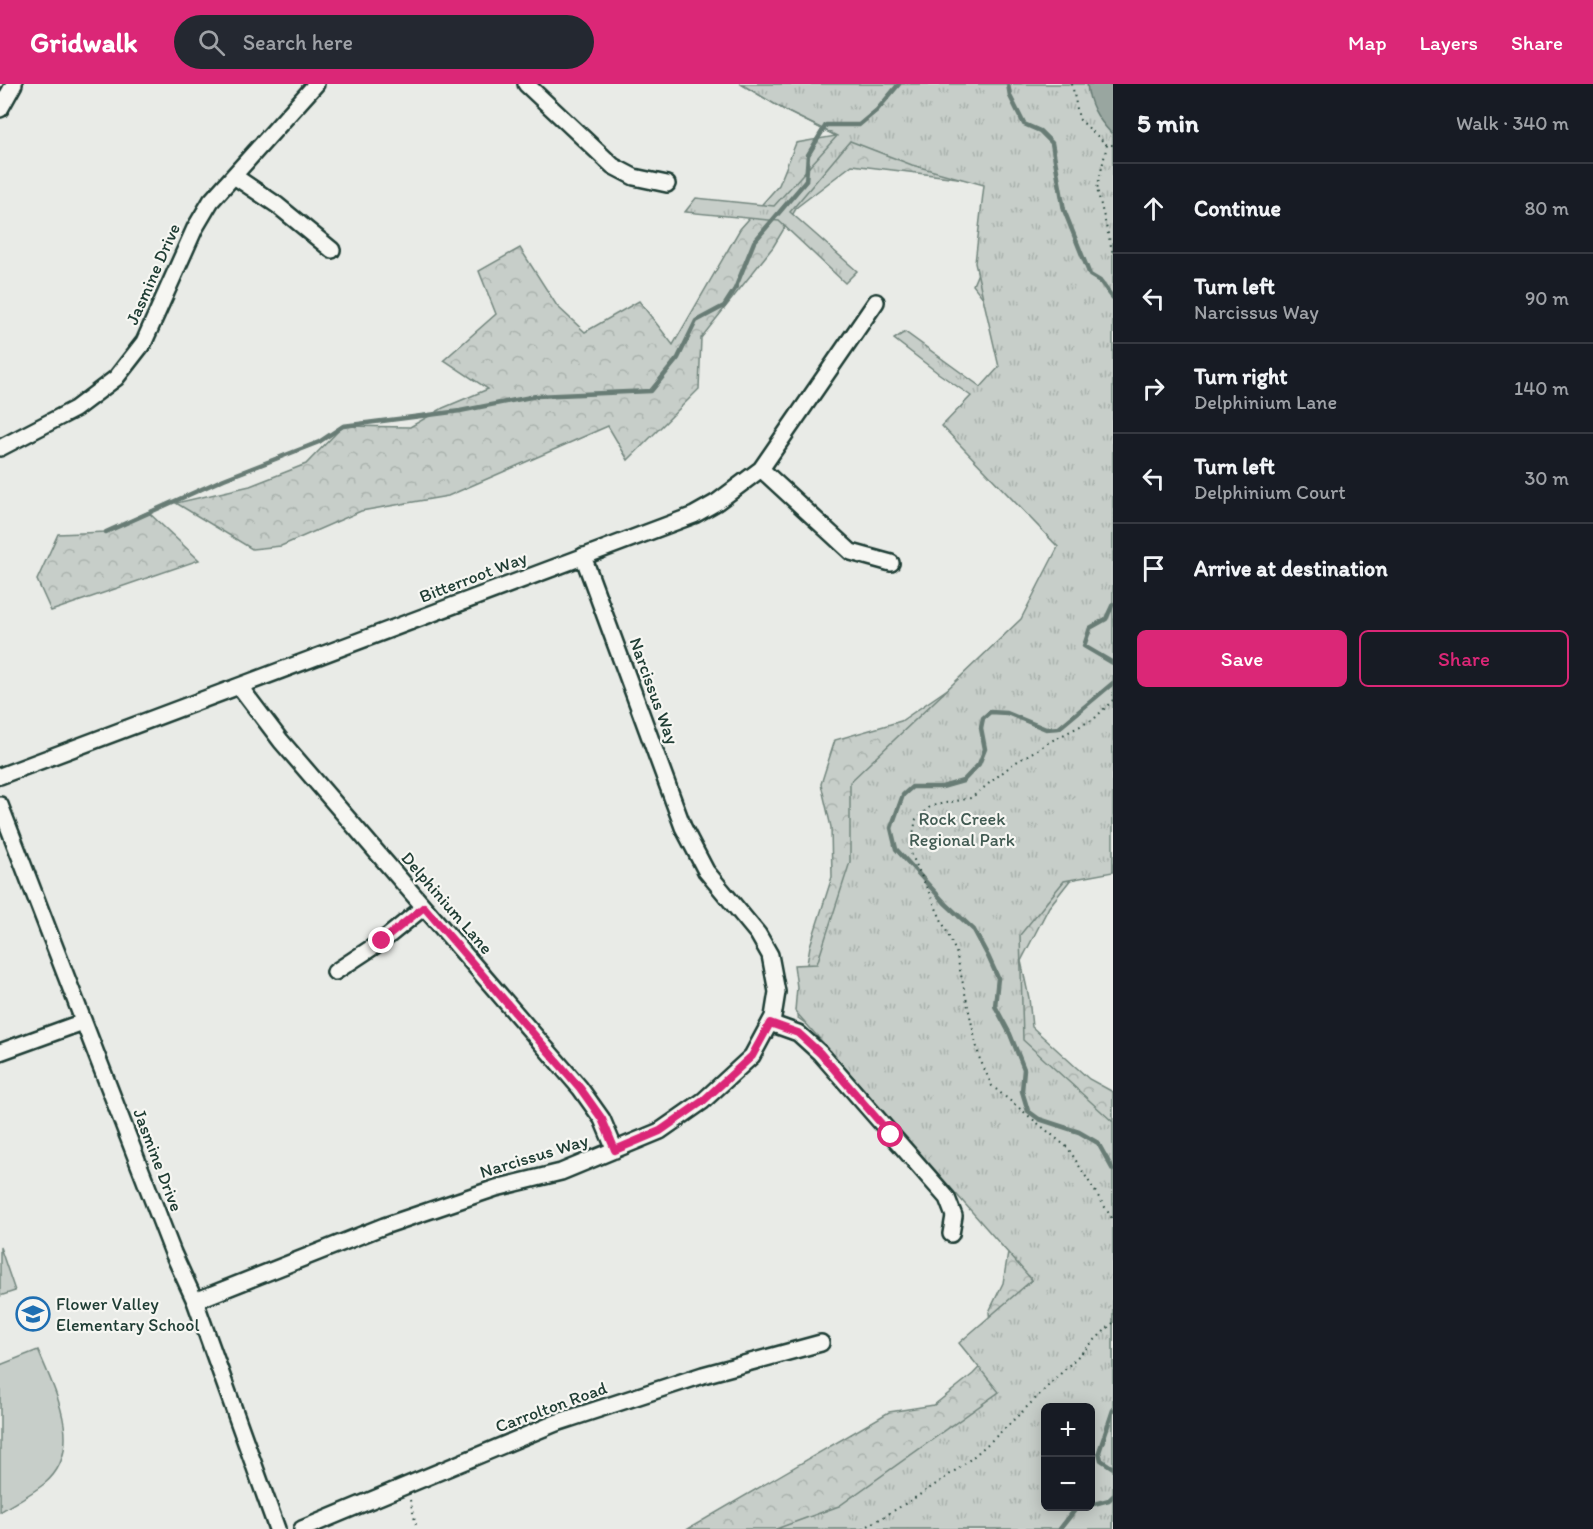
<!DOCTYPE html>
<meta charset="utf-8">
<style>
:root{--surface:#171b24;--page:#242831;--text:#f1f3f6;--muted:#9ea1a6;--line:#363941;--accent:#db2777}
body{margin:0;font-family:Itim,sans-serif;background:var(--page);color:var(--text)}
.controls{position:absolute;right:18px;bottom:18px;display:grid;overflow:hidden;border-radius:9px;box-shadow:0 3px 15px #0003}
.controls button{width:54px;height:54px;display:grid;place-items:center;padding:0;border:0;border-bottom:2px solid var(--line);background:var(--surface);color:var(--text);font:30px sans-serif}
.stop{position:absolute;width:18px;height:18px;margin:-14px;border:4px solid #db2777;border-radius:50%;background:#fff}
.stop.end{background:#db2777;border-color:#fff;box-shadow:0 2px 6px #0008}
.list{margin:0;padding:0;list-style:none}
h2{display:flex;justify-content:space-between;align-items:center;height:78px;margin:0;padding:0 24px;font-size:26px}
h2 small{font-size:20px;font-weight:400;color:var(--muted)}
.list li{display:grid;grid-template-columns:39px 1fr auto;gap:18px;align-items:center;box-sizing:border-box;height:90px;padding:0 24px;border-top:2px solid var(--line)}
.list b{display:block;font-size:22px;white-space:nowrap}
.list p{margin:0;font-size:20px;white-space:nowrap;color:var(--muted)}
.list em{font-size:20px;font-style:normal;color:var(--muted)}
.actions{display:flex;gap:12px;padding:18px 24px}
.actions a{flex:1;padding:14px 0;border:2px solid var(--accent);border-radius:9px;text-align:center;font-size:21px;color:var(--accent)}
.actions .main{background:var(--accent);color:#fff}
.icon{flex:none;width:33px;height:33px;fill:none;stroke:currentColor;stroke-width:2;stroke-linecap:round;stroke-linejoin:round}
.map{position:relative;flex:none;width:1113px;height:1445px;overflow:hidden}
header{display:flex;align-items:center;gap:36px;box-sizing:border-box;height:84px;padding:0 30px;background:var(--accent);color:#fff}
header strong{font-size:28px}
nav{display:flex;gap:33px;margin-inline-start:auto;font-size:21px}
.search{width:420px;height:54px;background:var(--page);display:flex;align-items:center;gap:15px;box-sizing:border-box;padding:0 21px;border-radius:33px;color:var(--muted);font-size:22px}
main{display:flex}
aside{flex:1;background:var(--surface)}
.map>svg:first-child{display:block}
.forest{fill:url(#forest-crowns);stroke:#73867e;stroke-width:1.5;fill-rule:evenodd}
.park{fill:url(#park-tufts);stroke:#73867e;stroke-width:1.5;fill-rule:evenodd}
.pitch{fill:#c7cec9;stroke:#73867e;stroke-width:1.5}
.water{fill:#99a6a0;stroke:#687c75;stroke-width:1.5}
.lines{fill:none;stroke-linecap:round;stroke-linejoin:round}
.stream{stroke:#687c75;stroke-width:4.5}
.minor-casing{stroke:#1f3d34;stroke-width:20}
.path{stroke:#1f3d34;stroke-width:2;stroke-dasharray:1.5 4.5;stroke-linecap:butt}
.minor{stroke:#f6f6f2;stroke-width:15}
.route{stroke:#db2777;stroke-width:8}
.labels{text-anchor:middle;dominant-baseline:central;stroke-width:4.5;stroke-linejoin:round;paint-order:stroke}
.street-label{font-size:18px;fill:#1f3d34;stroke:#f6f6f2}
.park-label{font-size:18px;fill:#415a52;stroke:#f6f6f2}
.poi-label{font-size:18px;fill:#1f3d34;stroke:#f6f6f2;text-anchor:start}
</style>
<header>
<strong>Gridwalk</strong>
<div class="search"><svg class="icon" aria-label="search" viewBox="0 0 24 24"><circle cx="10" cy="10" r="6"/><path d="M15 15l6 6"/></svg>Search here</div>
<nav><a>Map</a><a>Layers</a><a>Share</a></nav>
</header>
<main>
<div class="map">
<svg width="1113" height="1445" viewBox="0 0 1113 1445">
<defs>
<pattern id="forest-crowns" width="20" height="18" patternUnits="userSpaceOnUse" patternTransform="scale(1.5)"><rect width="20" height="18" fill="#c7cec9"/><path d="M2 6a3 3 0 1 1 6 0M12 15a3 3 0 1 1 6 0" fill="none" stroke="#aab2ad"/></pattern>
<pattern id="park-tufts" width="24" height="20" patternUnits="userSpaceOnUse" patternTransform="scale(1.5)"><rect width="24" height="20" fill="#c7cec9"/><path d="M3 7l-1-3M5 7V3M7 7l1-3M15 17l-1-3M17 17v-4M19 17l1-3" fill="none" stroke="#aab2ad"/></pattern>
</defs>
<rect width="100%" height="100%" fill="#e9ebe7"/>
<filter id="ink" filterUnits="userSpaceOnUse"><feTurbulence type="fractalNoise" baseFrequency=".0167" numOctaves="2"/><feDisplacementMap in="SourceGraphic" scale="12" xChannelSelector="R" yChannelSelector="G"/><feConvolveMatrix kernelMatrix="1 2 1 2 8 2 1 2 1" color-interpolation-filters="sRGB"/></filter>
<g filter="url(#ink)">
<!-- forest -->
<path class="forest" d="M741 0 1113 48 1079 785 1049 823 1021 877 1029 914 1032 943 1089 995 1113 1008V1445H688L889 1328 934 1321 973 1290 993 1269 989 1228 1003 1199 1009 1163 827 955 798 934 810 862 832 793 831 743 821 700 835 656 901 637 965 593 1094 462 1057 309 973 201 991 158 998 99 852 81 797 123 773 163 701 254 699 305 628 376 608 342 448 412 361 427 281 462 252 465 176 419 250 402 306 380 343 342 410 343 443 324 488 305 444 276 496 230 479 187 520 164 557 222 585 248 639 217 673 261 740 145 779 101 796 59 836 52 788 28ZM1046 1324H1090V1422H1046Z
M148 428 199 476 51 527 37 496 58 450 106 448Z"/>
<!-- park -->
<path class="park" d="M741 0H1113V788L1064 797 1020 851 1023 956 1113 1038V1445H776L839 1422 999 1308 959 1259 1032 1196 795 927 797 903 794 881 817 880 850 778V698L1021 535 1058 463 942 342 971 312 938 289 894 255 905 248 981 303 999 283 975 179 984 101 912 81 850 57 790 128 857 187 845 199 779 137 685 128 696 114 774 122 837 52 788 28ZM1046 1324H1090V1422H1046Z"/>
<!-- pitch -->
<path class="pitch" d="M0 1163 15 1207 0 1212Z
M38 1266C55 1306 86 1366 44 1400 30 1411 14 1419 0 1428V1281Z"/>
<!-- water -->
<path class="water" d="M1087 0H1113V48L1111 49C1097 34 1089 20 1087 0Z"/>
<g class="lines">
<!-- stream -->
<path class="stream" d="M1008 0 1010 12 1024 40 1040 47 1052 59 1064 126 1090 191 1100 197 1113 214
M106 448 224 395 319 358 343 342 460 327 536 312 651 307 678 274 696 237 724 222 735 205 754 158 806 97 808 71 826 41H859L877 26 899 0
M1113 520 1106 535 1090 544 1084 562 1113 579
M1113 599 1059 644 1046 645 1007 629 990 628 983 634 981 644 985 665 979 680 963 697 942 703H912L903 711 891 744 896 765 945 819 974 846 988 872 998 894 995 922 1010 950 1024 985 1022 1007 1028 1027 1039 1035 1079 1048 1098 1059 1113 1086
M1113 1326 1099 1368 1101 1376 1113 1384
M1090 1421 1109 1416 1113 1412
M1060 1445 1078 1422"/>
<defs>
<path id="minor" d="M526 0 613 82 634 93 667 100
M0 25 14 0
M234 92 277 121 332 166
M0 364 75 325 116 294 144 258 195 144 211 117 316 0
M761 385 851 468 891 479
M240 603 281 657 580 1004 602 1035 615 1066
M0 692 694 431 717 418 761 385 876 218
M0 721 173 1169 195 1217 277 1445
M335 888 382 857 424 823
M770 939 798 949 820 969 947 1114 954 1132 951 1150
M0 968 83 938
M195 1217 384 1142 496 1104 561 1088 660 1047 703 1017 752 972 773 933 777 908 770 871 758 850 706 787 683 743 583 472
M302 1445 556 1339 703 1291 821 1259"/>
</defs>
<!-- minor casing -->
<use href="#minor" class="minor-casing"/>
<!-- path -->
<path class="path" d="M1072 0 1079 35 1107 61H1113
M1107 61 1097 105 1113 170
M1113 616 1094 635 1051 657 1013 680 971 714 931 722 916 735 910 767 956 868 979 973 992 1002 1068 1064 1113 1136
M410 1416 417 1445
M863 1445C900 1423 940 1400 974 1372 1023 1330 1066 1282 1113 1239"/>
<!-- minor -->
<use href="#minor" class="minor"/>
</g>
</g>
<g class="lines" filter="url(#ink)">
<!-- route -->
<path class="route" d="M382 857 424 823 580 1004 602 1035 615 1066 660 1047 703 1017 752 972 770 939 798 949 820 969 891 1051"/>
</g>
<!-- icons -->
<defs>
<symbol id="school-ring" viewBox="-11 -11 22 22"><circle r="9.5" fill="#f6f6f2" stroke="#1f6fb2" stroke-width="1.5"/><path d="M0-5L7-2L0 1L-7-2ZM-4 1L0 2.5L4 1V4Q0 6-4 4Z" fill="#1f6fb2"/></symbol>
</defs>
<g fill-rule="evenodd">
<use href="#school-ring" x="14" y="1211" width="38" height="38"/>
</g>
<g class="labels">
<!-- street labels -->
<g class="street-label">
<text transform="translate(153 190) rotate(-66)">Jasmine Drive</text>
<text transform="translate(473 493) rotate(-21)">Bitterroot Way</text>
<text transform="translate(654 607) rotate(70)">Narcissus Way</text>
<text transform="translate(447 819) rotate(49)">Delphinium Lane</text>
<text transform="translate(534 1072) rotate(-17)">Narcissus Way</text>
<text transform="translate(158 1076) rotate(69)">Jasmine Drive</text>
<text transform="translate(551 1323) rotate(-20)">Carrolton Road</text>
</g>
<!-- park labels -->
<g class="park-label">
<text x="962" y="735">Rock Creek<tspan x="962" dy="21">Regional Park</tspan></text>
</g>
<!-- poi labels -->
<g class="poi-label">
<text x="56" y="1220">Flower Valley<tspan x="56" dy="21">Elementary School</tspan></text>
</g>
</g>
</svg>
<div class="controls">
<button>+</button>
<button>−</button>
</div>
<div class="stop" style="left:891px;top:1051px"></div>
<div class="stop end" style="left:382px;top:857px"></div>
</div>
<aside>
<h2>5 min<small>Walk · 340 m</small></h2>
<ul class="list">
<li><svg class="icon" aria-label="ahead" viewBox="0 0 24 24"><path d="M12 20V5M6 11l6-6 6 6"/></svg><div><b>Continue</b></div><em>80 m</em></li>
<li><svg class="icon" aria-label="left" viewBox="0 0 24 24"><path d="M17 20v-9H6M10 6l-5 5 5 5"/></svg><div><b>Turn left</b><p>Narcissus Way</p></div><em>90 m</em></li>
<li><svg class="icon" aria-label="right" viewBox="0 0 24 24"><path d="M7 20v-9h11M14 6l5 5-5 5"/></svg><div><b>Turn right</b><p>Delphinium Lane</p></div><em>140 m</em></li>
<li><svg class="icon" aria-label="left" viewBox="0 0 24 24"><path d="M17 20v-9H6M10 6l-5 5 5 5"/></svg><div><b>Turn left</b><p>Delphinium Court</p></div><em>30 m</em></li>
<li><svg class="icon" aria-label="arrive" viewBox="0 0 24 24"><path d="M6 21V4h12l-3 4 3 4H6"/></svg><div><b>Arrive at destination</b></div></li>
</ul>
<div class="actions"><a class="main">Save</a><a>Share</a></div>
</aside>
</main>
